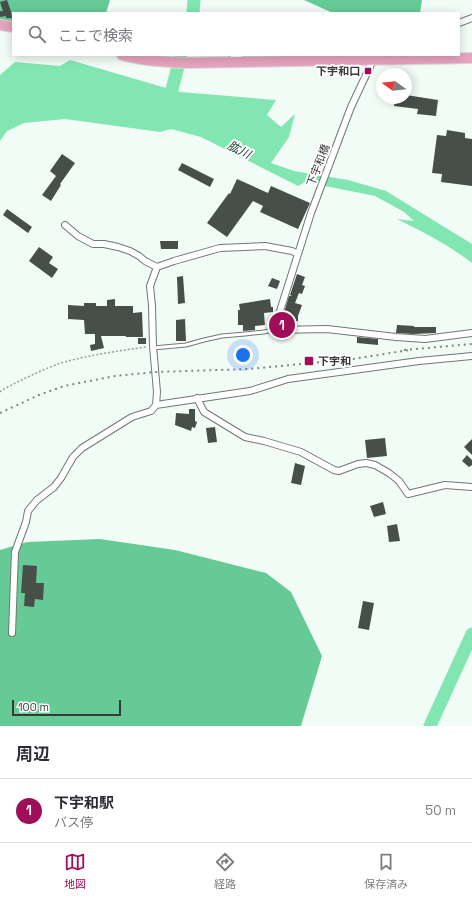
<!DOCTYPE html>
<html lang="ja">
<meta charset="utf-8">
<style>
:root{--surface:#fff;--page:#f2f2f3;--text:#2b2b33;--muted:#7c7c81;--line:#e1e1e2;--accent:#9f0f59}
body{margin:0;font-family:"Space Grotesk","Noto Sans JP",sans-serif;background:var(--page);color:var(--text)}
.compass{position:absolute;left:376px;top:68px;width:36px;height:36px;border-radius:50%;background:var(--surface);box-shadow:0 2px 10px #0003;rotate:285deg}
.scale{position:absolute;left:12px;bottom:10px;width:109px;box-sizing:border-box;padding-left:4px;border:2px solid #373b38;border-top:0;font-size:11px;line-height:14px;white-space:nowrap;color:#373b38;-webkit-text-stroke:3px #fff;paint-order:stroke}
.you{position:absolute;left:243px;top:355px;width:14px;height:14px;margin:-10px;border:3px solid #fff;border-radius:50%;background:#1a73e8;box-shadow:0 0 0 6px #1a73e833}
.badge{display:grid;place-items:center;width:26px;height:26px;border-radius:50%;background:var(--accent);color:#fff;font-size:13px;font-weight:700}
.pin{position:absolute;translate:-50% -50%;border:2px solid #fff;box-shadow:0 1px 4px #0006}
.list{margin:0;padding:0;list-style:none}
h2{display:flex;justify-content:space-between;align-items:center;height:52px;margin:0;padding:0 16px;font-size:17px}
h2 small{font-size:13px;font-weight:400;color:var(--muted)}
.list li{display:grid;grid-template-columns:26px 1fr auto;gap:12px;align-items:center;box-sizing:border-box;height:64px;padding:0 16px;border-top:1px solid var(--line)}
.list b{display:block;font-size:15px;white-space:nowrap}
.list p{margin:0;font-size:13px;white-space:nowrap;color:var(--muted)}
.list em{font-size:13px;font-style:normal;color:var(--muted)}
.icon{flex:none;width:22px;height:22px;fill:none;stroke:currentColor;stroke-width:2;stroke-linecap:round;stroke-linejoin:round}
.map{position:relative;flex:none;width:472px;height:726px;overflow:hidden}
.search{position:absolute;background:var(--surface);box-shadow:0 2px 10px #0003;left:12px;right:12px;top:12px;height:44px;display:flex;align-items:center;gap:10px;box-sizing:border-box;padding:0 14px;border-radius:0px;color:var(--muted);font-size:15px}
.sheet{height:116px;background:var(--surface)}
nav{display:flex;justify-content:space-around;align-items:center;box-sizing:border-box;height:56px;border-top:1px solid var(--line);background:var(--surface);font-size:11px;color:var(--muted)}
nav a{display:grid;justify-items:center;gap:2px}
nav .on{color:var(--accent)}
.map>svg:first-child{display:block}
.forest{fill:#66ca97}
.water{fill:#82e6b2}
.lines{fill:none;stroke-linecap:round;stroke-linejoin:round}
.river{stroke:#82e6b2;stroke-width:13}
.building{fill:#474f4a}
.service-casing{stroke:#707873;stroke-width:5}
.minor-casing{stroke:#707873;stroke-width:8}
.primary-casing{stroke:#d7d8d7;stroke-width:12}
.path{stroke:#959c97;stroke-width:1.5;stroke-dasharray:2 2;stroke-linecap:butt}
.service{stroke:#fff;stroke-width:3}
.minor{stroke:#fff;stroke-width:6}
.primary{stroke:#e7a4be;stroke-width:10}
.rail{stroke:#818884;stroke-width:2;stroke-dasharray:2 4;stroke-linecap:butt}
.poi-dot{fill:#9f0f59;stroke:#fff;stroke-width:1.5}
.labels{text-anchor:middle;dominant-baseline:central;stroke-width:4;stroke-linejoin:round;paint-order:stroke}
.poi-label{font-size:11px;font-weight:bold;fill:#373b38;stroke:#fff;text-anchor:end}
.street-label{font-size:11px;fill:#373b38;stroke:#fff}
.water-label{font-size:12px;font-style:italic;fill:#123d29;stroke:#fff}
</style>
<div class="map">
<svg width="472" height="726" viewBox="0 0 472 726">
<rect width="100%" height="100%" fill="#f2fcf6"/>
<!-- forest -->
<path class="forest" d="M0 0H110L106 13H13V28L0 24Z
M304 0H422L420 13H333Z
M100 539 175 550 266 573 291 592 322 656 301 726H0V550L27 542Z"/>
<!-- water -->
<path class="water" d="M70 60 180 92 276 100 267 115 281 127 295 114 289 137 271 163 294 171 348 180 386 191 472 244V263C449 245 423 232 397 219L414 221 404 212 375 196 305 182 298 186 201 137 171 129 160 132 65 119 24 123 7 131 0 141V75L15 62 60 66Z"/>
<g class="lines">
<!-- river -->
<path class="river" d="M193 13 194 0
M168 105 181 55
M430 726 472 634"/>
</g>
<!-- building -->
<path class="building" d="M7 0 11 11 12 18H6V16L0 17V11H3L0 2Z
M406 95 438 100 436 116 417 114 418 109 394 106 395 98H406Z
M447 130 465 133V138L472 139V186L441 182 442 174 432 173 437 135 446 136Z
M62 154 75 163 60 184 61 185 51 201 42 195 56 176 50 171Z
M182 163 214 179 210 187 178 170Z
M237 179 268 193 271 186 310 203 298 229 260 212 263 206 253 201 227 237 207 223 229 193 230 194Z
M7 209 32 227 28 233 3 215Z
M160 241H178V249H161Z
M39 247 53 257 49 263 58 269 52 278 29 261Z
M297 274 305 277 302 285 305 286 302 294 299 293 295 303 302 305 298 316V321L281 323 289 296H292L290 295Z
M183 276 185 303 178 304 177 277Z
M272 278 280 281 277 289 268 286Z
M115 299V306H133V313L142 312 143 337H126V336H101L104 348 91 351 90 345 95 344V334H85L84 320 68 319V305L84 306V303H96V306H107V300Z
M270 299 271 307H273V312L264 313 265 325 255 326V330L243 331V325H238V310H240L239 304Z
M185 319 186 341H176V320Z
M397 325 414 326V327H436V333L414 334 396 333Z
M357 337 378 339V345L357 343Z
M138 338H146V344H138Z
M189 409H195V421L197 422 195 428 192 427 191 431 175 425 176 413 189 414Z
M215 427 217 442 208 443 206 428Z
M385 438 387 456 367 458 365 440Z
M472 439V455L464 447Z
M467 455 472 460V465L469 467 462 461Z
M295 463 305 466 301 485 291 483Z
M383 502 386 514 374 517 370 506Z
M397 524 400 541 389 542 387 526Z
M23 565 37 566 36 583H44L43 600 35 599 34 607 24 606 25 593H21Z
M363 601 374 603 369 630 358 628Z"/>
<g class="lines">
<defs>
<path id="service" d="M153 348 186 345 204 340 222 336 245 334 264 332 273 330"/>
<path id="minor" d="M459 23 472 18
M373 60 351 107 311 213 274 330 327 329 396 337 425 339 472 333
M229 61 239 55
M65 225 78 236 93 244H104L118 247 130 251 139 256 145 261 157 267
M197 398 204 412 245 437 264 441 301 452 334 470 339 471 358 464 366 463 375 465 389 473 399 481 408 494 445 485 472 487
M156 405 250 391 288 379 419 361 472 356
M12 633 15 552 26 522 28 511 37 500 54 487 61 478 73 457 82 448 132 417 151 411 156 405 157 392 153 346 152 306 150 286 157 267 174 261 220 248 265 246 292 251 298 254"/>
<path id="primary" d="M0 25 13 27
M122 55C144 61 165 62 187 63L472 58"/>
</defs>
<!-- service casing -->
<use href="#service" class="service-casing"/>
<!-- minor casing -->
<use href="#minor" class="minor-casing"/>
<!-- primary casing -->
<use href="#primary" class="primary-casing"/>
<!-- path -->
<path class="path" d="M0 392 2 390C21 380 41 370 61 363 89 355 117 351 146 347"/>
<!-- service -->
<use href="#service" class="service"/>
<!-- minor -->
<use href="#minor" class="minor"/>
<!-- primary -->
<use href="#primary" class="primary"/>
<!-- rail -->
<path class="rail" d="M404 350 472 344
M0 413 39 395 64 386 115 376 155 372 249 369 353 359 409 350"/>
</g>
<!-- markers -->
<g class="poi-dot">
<rect x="364" y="67" width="8" height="8" rx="2"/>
<rect x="304" y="356" width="10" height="10" rx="2"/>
</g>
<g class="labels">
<!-- poi labels -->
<g class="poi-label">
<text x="360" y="71">下宇和口</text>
<text x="318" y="361" text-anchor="start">下宇和</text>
</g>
<!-- street labels -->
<g class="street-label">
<text transform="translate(318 165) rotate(-69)">下宇和橋</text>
</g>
<!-- water labels -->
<g class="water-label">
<text transform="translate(239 150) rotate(27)">肱川</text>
</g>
</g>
</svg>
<svg class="compass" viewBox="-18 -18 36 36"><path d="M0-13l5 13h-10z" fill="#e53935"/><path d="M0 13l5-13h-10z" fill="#7c7c81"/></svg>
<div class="scale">100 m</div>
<div class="you"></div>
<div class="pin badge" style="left:282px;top:325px">1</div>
<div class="search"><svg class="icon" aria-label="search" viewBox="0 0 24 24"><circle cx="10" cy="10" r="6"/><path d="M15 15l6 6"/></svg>ここで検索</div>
</div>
<section class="sheet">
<h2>周辺<small></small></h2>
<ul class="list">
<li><span class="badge">1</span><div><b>下宇和駅</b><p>バス停</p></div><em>50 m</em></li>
</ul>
</section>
<nav>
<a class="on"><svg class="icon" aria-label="map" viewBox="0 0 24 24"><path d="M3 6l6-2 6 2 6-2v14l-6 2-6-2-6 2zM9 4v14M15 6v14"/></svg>地図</a>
<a><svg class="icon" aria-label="directions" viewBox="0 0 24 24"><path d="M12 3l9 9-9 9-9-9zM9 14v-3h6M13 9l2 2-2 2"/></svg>経路</a>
<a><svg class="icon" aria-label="saved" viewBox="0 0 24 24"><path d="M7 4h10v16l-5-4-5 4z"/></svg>保存済み</a>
</nav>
